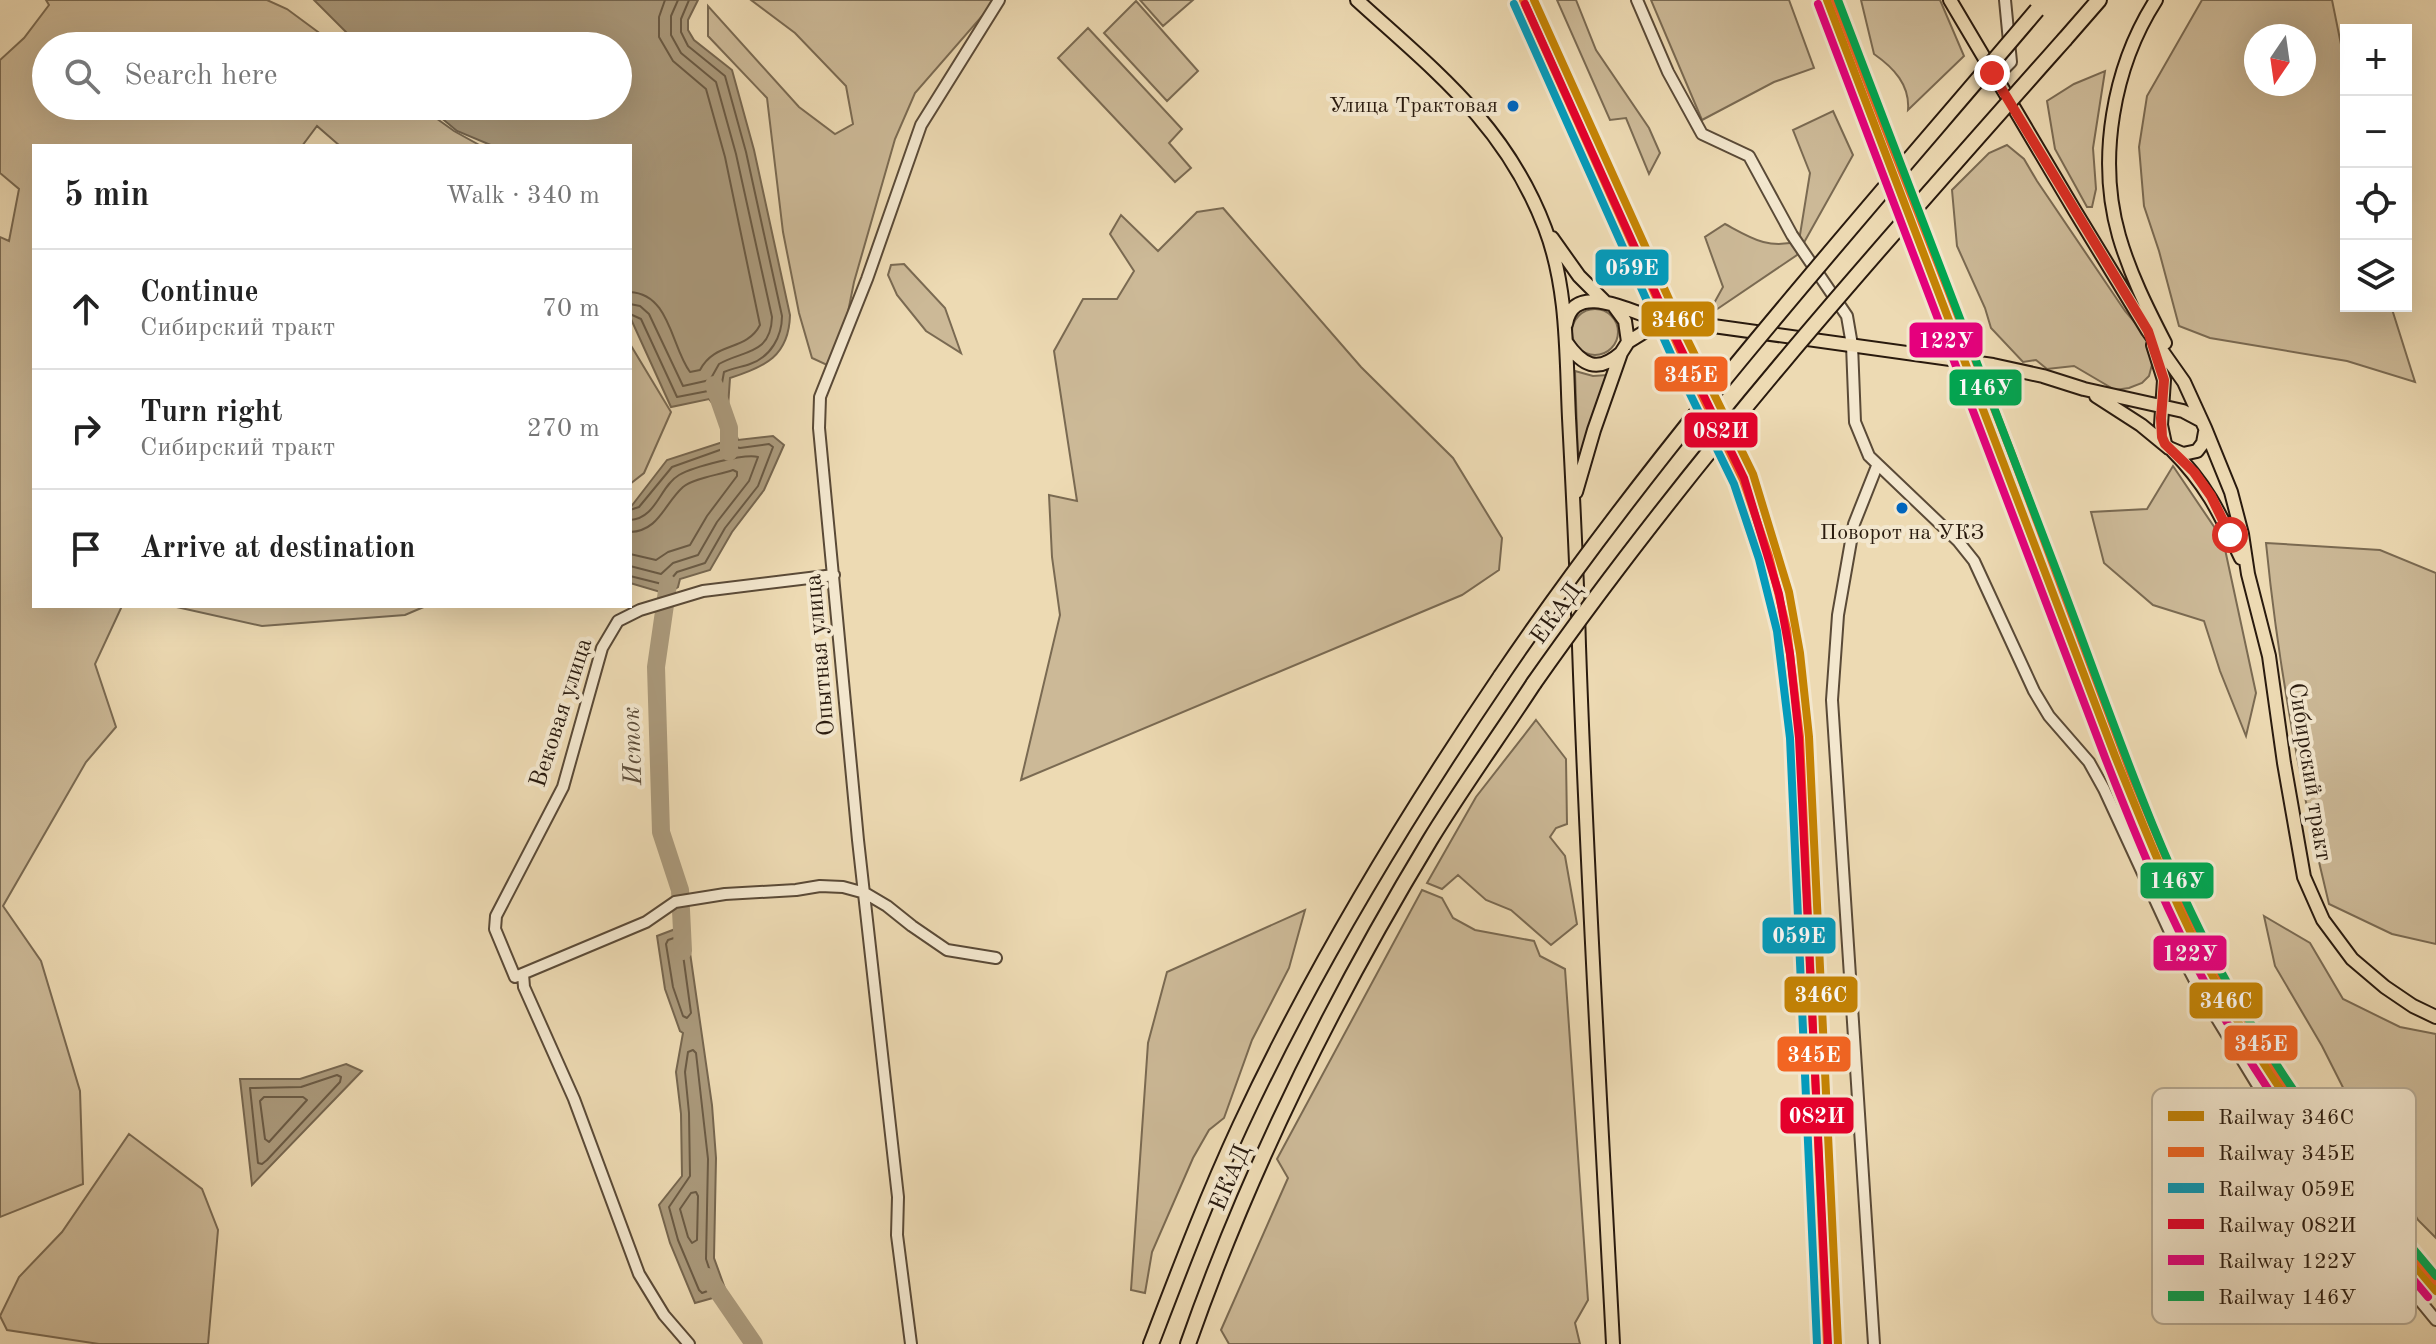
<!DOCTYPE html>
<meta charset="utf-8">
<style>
:root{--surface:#fff;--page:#f2f2f2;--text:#222;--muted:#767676;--line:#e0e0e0}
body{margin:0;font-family:"Old Standard TT",serif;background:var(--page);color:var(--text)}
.controls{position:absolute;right:24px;top:24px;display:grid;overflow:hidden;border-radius:0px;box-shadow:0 8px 32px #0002}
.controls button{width:72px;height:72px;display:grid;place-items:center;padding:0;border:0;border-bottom:2px solid var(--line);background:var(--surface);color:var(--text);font:40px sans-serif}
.compass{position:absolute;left:2244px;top:24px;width:72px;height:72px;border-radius:50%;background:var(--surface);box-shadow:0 8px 32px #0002;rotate:193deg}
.stop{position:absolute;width:24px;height:24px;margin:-18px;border:6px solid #d93025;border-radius:50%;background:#fff}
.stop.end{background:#d93025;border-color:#fff;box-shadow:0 2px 8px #0008}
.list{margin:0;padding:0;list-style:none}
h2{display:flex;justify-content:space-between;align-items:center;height:104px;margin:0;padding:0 32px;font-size:34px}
h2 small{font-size:26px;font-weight:400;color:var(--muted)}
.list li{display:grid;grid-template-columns:52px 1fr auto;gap:24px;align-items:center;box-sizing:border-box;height:120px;padding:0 32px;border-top:2px solid var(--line)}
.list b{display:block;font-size:30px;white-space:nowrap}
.list p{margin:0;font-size:26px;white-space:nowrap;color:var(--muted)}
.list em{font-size:26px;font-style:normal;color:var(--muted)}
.icon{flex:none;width:44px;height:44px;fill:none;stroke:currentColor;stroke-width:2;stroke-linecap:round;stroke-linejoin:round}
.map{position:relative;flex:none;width:2436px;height:1344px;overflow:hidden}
.search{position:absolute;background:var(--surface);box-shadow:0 8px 32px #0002;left:32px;top:32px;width:600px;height:88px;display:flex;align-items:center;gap:20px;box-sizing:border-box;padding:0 28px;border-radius:44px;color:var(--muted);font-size:30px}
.panel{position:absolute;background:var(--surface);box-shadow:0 8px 32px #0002;left:32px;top:144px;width:600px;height:464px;border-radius:0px}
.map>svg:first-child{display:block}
.green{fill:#ccb997;stroke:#7a6a52;stroke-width:2;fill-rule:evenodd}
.water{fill:#aa997b;stroke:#76664f;stroke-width:2}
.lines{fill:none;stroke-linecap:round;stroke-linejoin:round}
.shore{stroke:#6a5a44;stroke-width:2}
.river{stroke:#aa997b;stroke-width:18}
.minor-casing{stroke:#5a4a37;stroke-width:14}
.major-casing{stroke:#291a0e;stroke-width:16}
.highway-casing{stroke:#291a0e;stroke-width:18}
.minor{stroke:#f3e7ce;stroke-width:10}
.major{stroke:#eddab3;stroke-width:12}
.highway{stroke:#eddab3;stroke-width:14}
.highway-bridge-casing{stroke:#291a0e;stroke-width:18;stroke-linecap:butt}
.highway-bridge{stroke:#eddab3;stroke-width:14}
.rail-1-casing{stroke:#f3e7ce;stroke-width:14}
.rail-2-casing{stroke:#f3e7ce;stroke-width:14}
.rail-3-casing{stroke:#f3e7ce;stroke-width:14}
.rail-4-casing{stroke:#f3e7ce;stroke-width:14}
.rail-5-casing{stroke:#f3e7ce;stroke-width:14}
.rail-6-casing{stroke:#f3e7ce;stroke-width:14}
.rail-1{stroke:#c48304;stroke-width:8}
.rail-2{stroke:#f26522;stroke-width:8}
.rail-3{stroke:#049bbb;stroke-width:8}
.rail-4{stroke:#e4002b;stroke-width:8}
.rail-5{stroke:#e5007d;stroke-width:8}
.rail-6{stroke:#00a651;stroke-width:8}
.route{stroke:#d93025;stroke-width:10}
.bus-dot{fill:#0065bd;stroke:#f3e7ce;stroke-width:3}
.labels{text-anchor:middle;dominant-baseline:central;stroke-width:8;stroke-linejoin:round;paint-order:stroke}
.bus-label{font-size:22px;fill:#291a0e;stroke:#f3e7ce;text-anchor:end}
.street-label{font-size:24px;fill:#291a0e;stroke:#f3e7ce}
.water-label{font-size:26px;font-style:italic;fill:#5d4d3a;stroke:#f3e7ce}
.key{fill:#f3e7ce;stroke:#b6aa94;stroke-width:2}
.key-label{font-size:22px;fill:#291a0e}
.line-badge{stroke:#f3e7ce;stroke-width:3}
.badge-label{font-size:22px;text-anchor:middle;font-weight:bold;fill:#fff}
</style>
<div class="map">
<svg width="2436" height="1344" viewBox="0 0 2436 1344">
<rect width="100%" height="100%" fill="#eddab3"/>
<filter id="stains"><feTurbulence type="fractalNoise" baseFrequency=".0025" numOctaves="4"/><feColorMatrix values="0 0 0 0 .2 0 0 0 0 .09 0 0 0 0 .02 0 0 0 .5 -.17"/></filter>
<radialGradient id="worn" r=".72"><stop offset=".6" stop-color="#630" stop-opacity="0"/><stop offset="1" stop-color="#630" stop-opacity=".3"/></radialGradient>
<!-- green -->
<path class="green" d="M46 0H267L287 9 337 46H46V106H419L454 131 481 146H340L317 126 302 146H34V606H122L95 664 116 727 86 762 3 906 41 961 80 1091 83 1184 0 1217V237L9 241 19 189 0 173V60L24 38 49 5Z
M751 0H996L915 93 895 139 854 282 846 322 827 365 812 358 799 313 783 232 767 98 708 36V6L799 107 835 134 853 124 846 86 795 33Z
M1140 0H1193L1163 26Z
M1557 0H1576L1596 50 1649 128 1660 153 1649 174 1626 118 1610 120Z
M1651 0H1789L1814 68 1774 82 1702 120Z
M1861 0H1940L1964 56 1908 110C1910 85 1894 68 1874 54Z
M2202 0H2332L2346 69V306H2391L2415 382 2347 361 2210 338 2179 326 2159 251 2144 206 2139 147 2147 96ZM2256 36H2304V84H2256Z
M1136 1 1198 71 1167 101 1104 33Z
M1088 28 1182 129 1169 143 1191 168 1175 182 1058 58Z
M2105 71 2093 148 2096 189 2092 207H2087L2055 149 2047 101 2074 84Z
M1833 111 1853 155 1797 255 1707 316 1723 287 1705 237 1725 224C1751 238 1768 250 1799 241L1810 173 1793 130Z
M2007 145 2024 159 2037 181 2125 311 2148 338 2153 361 2149 376 2142 383 2129 388 2115 390 2074 366 2047 369 2036 360 2023 362 1991 328 1985 308 1957 246 1952 190 1989 153Z
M1223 208 1361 367 1453 458 1502 538 1499 570 1462 595 1021 780 1060 615 1052 557 1049 495 1077 501 1054 351 1083 299H1117L1134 271 1110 234 1121 215 1158 251 1197 212Z
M904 264 945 308 961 353 926 331 897 295 888 275 891 265Z
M1572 332a23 23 0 1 1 46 0a23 23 0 1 1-46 0Z
M630 344 671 412 644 473 630 484Z
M1575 371 1593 376 1607 375 1578 460Z
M2173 466 2223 540 2256 693 2246 736 2220 671 2204 621 2153 605 2104 563 2091 512 2147 509Z
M2266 543 2380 550 2436 573V944L2392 934 2329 904C2300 785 2278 665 2266 543Z
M172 606H426L405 615 262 626Z
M1536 720 1566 759 1567 824 1556 828 1550 837 1565 856 1577 924 1551 945 1511 910 1486 900 1458 875 1442 889 1427 883 1476 797Z
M1422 890 1442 898 1453 918 1475 930 1534 941 1540 956 1565 969 1588 1300 1575 1323 1580 1344H1229L1221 1330 1288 1178 1277 1159Z
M1305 910 1289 968 1252 1040 1224 1118 1209 1130 1193 1158 1152 1252 1145 1293 1131 1290 1148 1043 1167 972Z
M2264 916 2310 943 2343 999 2400 1027 2436 1034V1238L2418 1220 2366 1133 2322 1046 2275 966Z
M129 1134 202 1189 218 1230 208 1344H99L7 1330 0 1316 19 1277 62 1232Z"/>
<!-- water -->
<path class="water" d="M314 0H698L688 20V30L694 40 732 70 754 150 790 315C789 356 765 367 730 378L728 407 716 408 709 399 671 407 630 317V146H493L457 131 427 106H618V46H360Z
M734 427 738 440 773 436 784 445 764 490 732 532 710 570 680 579 678 587 667 594 630 583V508L667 460 723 442 725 429Z
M686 925 712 1105 716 1158 714 1258 727 1294 695 1303 670 1243 659 1205 682 1176 681 1114 676 1072 683 1033 680 1031 665 989 657 936Z
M346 1064 362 1071 252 1185 240 1079H300Z"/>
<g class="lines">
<!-- shore -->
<path class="shore" d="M630 292C670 294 671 346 690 372L700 370C715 341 746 352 760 325L725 157 706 89 673 61 659 37V17L665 0
M630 304 640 306 649 314 683 386 710 380 719 364C743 350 771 355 772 317L736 154 716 82 681 53 671 35V16L678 0
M630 314 641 319 677 397 708 391 720 394 724 372C733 368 742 367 750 364 771 357 782 336 782 316L746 152 725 76 688 46 681 32V19L689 0
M630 510 639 507 672 467 731 446 740 448 769 444 773 447 758 486 725 528 705 563 677 572 666 585 630 576
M630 520C656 519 660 486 679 475 693 467 745 453 758 457L749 481 717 522 698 555 673 563 661 574 630 566
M630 532C659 531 664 504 683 487 694 478 719 475 733 470L737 472V476L707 516 690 545 668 552 656 560 630 554
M677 937 681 940 691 1013 687 1018 683 1016 673 987 666 944 668 940Z
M693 1050 696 1053 708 1159 706 1259 715 1286 713 1289 702 1293 699 1290 678 1240 669 1207 690 1176 689 1113 685 1072 688 1052Z
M337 1075 341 1077 340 1082 267 1160 262 1164 258 1163 250 1088 301 1087Z
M264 1097H303L307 1100 269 1142 265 1139 260 1101Z
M696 1192 698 1196 697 1240 692 1243 688 1237 680 1209 691 1193Z"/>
<!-- river -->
<path class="river" d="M714 385 729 428V452
M668 584 656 667 661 832 680 890 683 951
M708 1277 754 1344"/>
<defs>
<path id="minor" d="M1637 0 1668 72 1702 134 1749 156 1792 235 1847 316 1852 345 1855 422 1869 456 1958 541 1974 561 2034 691 2049 716 2089 762 2104 789 2176 945 2202 994 2266 1099 2339 1202 2436 1320
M1995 78 2011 62 2005 0
M834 575 703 591 640 610 618 621 602 648 563 787 496 916 495 929 515 977 646 922 675 902 725 894 796 890 820 886 843 887 865 893 887 906 912 926 947 950 996 958
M523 974 524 987 574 1099 639 1274 664 1315 689 1344
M911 1344 897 1235 898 1197 858 840 819 428 820 397 867 279 921 125 999 0
M1874 1344 1832 700 1838 615 1854 524 1877 466"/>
<path id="major" d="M1357 0C1435 71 1506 125 1545 228 1568 288 1566 355 1569 418 1573 494 1577 570 1579 646 1587 879 1601 1111 1613 1344
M1950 0 2075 211 2148 331 2184 382 2205 428 2231 492 2242 534 2248 574 2269 656 2284 763 2304 877 2323 920 2352 959 2385 987 2413 1006 2436 1017
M2156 0C2113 67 2097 159 2119 236 2130 274 2147 308 2165 343
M1552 238 1579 276 1605 302
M1614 306 1625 321 1628 342
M1566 324C1574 278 1636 315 1662 321 1676 325 1692 324 1706 325L1993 365 2043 376 2084 389 2183 411 2200 420
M1566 342C1582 365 1597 374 1621 353
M2153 345 2164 380 2161 425 2165 444
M2096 396 2141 425 2169 448 2183 454 2197 451 2203 443 2205 432
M2172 450C2207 485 2220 514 2241 558
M1576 492 1594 430 1621 353 1628 342 1662 321"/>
<path id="highway" d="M2065 39 2099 0
M1151 1344C1179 1271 1207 1197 1240 1126 1313 969 1404 819 1501 676
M1188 1344C1249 1170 1335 997 1430 840 1463 786 1500 735 1534 683"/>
</defs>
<!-- minor casing -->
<use href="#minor" class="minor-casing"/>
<!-- major casing -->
<use href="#major" class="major-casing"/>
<!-- highway casing -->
<use href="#highway" class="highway-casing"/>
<!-- minor -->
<use href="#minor" class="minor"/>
<!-- major -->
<use href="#major" class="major"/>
<!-- highway -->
<use href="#highway" class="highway"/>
<defs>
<path id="highway-bridge" d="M1501 676C1661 440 1853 227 2037 10
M1534 683C1694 455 1880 247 2065 39"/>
</defs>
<!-- highway-bridge casing -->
<use href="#highway-bridge" class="highway-bridge-casing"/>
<!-- highway-bridge -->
<use href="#highway-bridge" class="highway-bridge"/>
<defs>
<path id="rail-1" d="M1534 0 1687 339 1753 474 1789 592 1800 653 1809 737 1838 1344
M1827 0 2115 756C2147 835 2179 915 2220 990 2279 1098 2356 1196 2436 1291"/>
<path id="rail-2" d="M1523 0 1682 355 1743 480 1769 556 1787 629 1800 737 1827 1344
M1835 0 2011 452 2131 774 2183 899 2215 965 2277 1071 2377 1212 2436 1281"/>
<path id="rail-3" d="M1514 4 1673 359 1734 484 1759 559 1777 631 1790 738 1817 1344"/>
<path id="rail-4" d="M1525 4 1678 343 1744 478 1779 594 1790 654 1799 738 1828 1344"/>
<path id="rail-5" d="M1818 4 2106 760C2137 839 2169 917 2210 992 2269 1103 2348 1202 2428 1297"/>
<path id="rail-6" d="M1838 0C1909 186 1979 373 2052 559 2107 702 2154 851 2229 986 2287 1090 2359 1185 2436 1276"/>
</defs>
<!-- rail-1 casing -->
<use href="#rail-1" class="rail-1-casing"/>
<!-- rail-2 casing -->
<use href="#rail-2" class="rail-2-casing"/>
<!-- rail-3 casing -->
<use href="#rail-3" class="rail-3-casing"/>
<!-- rail-4 casing -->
<use href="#rail-4" class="rail-4-casing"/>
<!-- rail-5 casing -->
<use href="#rail-5" class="rail-5-casing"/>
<!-- rail-6 casing -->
<use href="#rail-6" class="rail-6-casing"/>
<!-- rail-1 -->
<use href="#rail-1" class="rail-1"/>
<!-- rail-2 -->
<use href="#rail-2" class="rail-2"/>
<!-- rail-3 -->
<use href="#rail-3" class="rail-3"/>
<!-- rail-4 -->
<use href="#rail-4" class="rail-4"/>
<!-- rail-5 -->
<use href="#rail-5" class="rail-5"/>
<!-- rail-6 -->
<use href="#rail-6" class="rail-6"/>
</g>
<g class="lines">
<!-- route -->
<path class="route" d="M1992 73 2148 331 2164 380 2161 418 2162 437 2165 444 2194 472 2211 496 2230 535"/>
</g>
<!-- markers -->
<g class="bus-dot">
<circle cx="1513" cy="106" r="7"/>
<circle cx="1902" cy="508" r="7"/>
</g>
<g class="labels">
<!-- bus labels -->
<g class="bus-label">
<text x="1498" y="106">Улица Трактовая</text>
<text x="1902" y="533" text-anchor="middle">Поворот на УКЗ</text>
</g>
<!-- street labels -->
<g class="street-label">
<text transform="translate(1557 614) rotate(-54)">ЕКАД</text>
<text transform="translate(821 655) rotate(-95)">Опытная улица</text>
<text transform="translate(562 713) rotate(-72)">Вековая улица</text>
<text transform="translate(2309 772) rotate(81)">Сибирский тракт</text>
<text transform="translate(1231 1178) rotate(-67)">ЕКАД</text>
</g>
<!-- water labels -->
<g class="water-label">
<text transform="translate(633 746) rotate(-92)">Исток</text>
</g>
</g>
<!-- legend -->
<rect x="2152" y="1088" width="264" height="236" rx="12" class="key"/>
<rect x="2168" y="1111" width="36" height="10" fill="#c48304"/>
<rect x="2168" y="1147" width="36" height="10" fill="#f26522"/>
<rect x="2168" y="1183" width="36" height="10" fill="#049bbb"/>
<rect x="2168" y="1219" width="36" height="10" fill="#e4002b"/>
<rect x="2168" y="1255" width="36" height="10" fill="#e5007d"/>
<rect x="2168" y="1291" width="36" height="10" fill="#00a651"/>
<g class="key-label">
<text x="2218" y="1124">Railway 346С</text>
<text x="2218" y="1160">Railway 345Е</text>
<text x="2218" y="1196">Railway 059Е</text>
<text x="2218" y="1232">Railway 082И</text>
<text x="2218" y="1268">Railway 122У</text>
<text x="2218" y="1304">Railway 146У</text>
</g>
<g class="line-badge">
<rect x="1594" y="248" width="76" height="39" rx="8" fill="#049bbb"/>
<rect x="1640" y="300" width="76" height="38" rx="8" fill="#c48304"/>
<rect x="1908" y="321" width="76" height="38" rx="8" fill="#e5007d"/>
<rect x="1653" y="355" width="76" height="38" rx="8" fill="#f26522"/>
<rect x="1948" y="368" width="75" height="39" rx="8" fill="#00a651"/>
<rect x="1683" y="411" width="76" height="38" rx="8" fill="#e4002b"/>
<rect x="2139" y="861" width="76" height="39" rx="8" fill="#00a651"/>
<rect x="1761" y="916" width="76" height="39" rx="8" fill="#049bbb"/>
<rect x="2152" y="934" width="76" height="38" rx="8" fill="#e5007d"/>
<rect x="1783" y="975" width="76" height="39" rx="8" fill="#c48304"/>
<rect x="2188" y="981" width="76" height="39" rx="8" fill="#c48304"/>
<rect x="2223" y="1024" width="76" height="38" rx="8" fill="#f26522"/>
<rect x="1776" y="1035" width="76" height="38" rx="8" fill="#f26522"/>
<rect x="1779" y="1096" width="76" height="39" rx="8" fill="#e4002b"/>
</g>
<g class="badge-label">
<text x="1632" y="275">059Е</text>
<text x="1678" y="327">346С</text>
<text x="1946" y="348">122У</text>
<text x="1691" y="382">345Е</text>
<text x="1985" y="395">146У</text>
<text x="1721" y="438">082И</text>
<text x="2177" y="888">146У</text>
<text x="1799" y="943">059Е</text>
<text x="2190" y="961">122У</text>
<text x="1821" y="1002">346С</text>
<text x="2226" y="1008">346С</text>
<text x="2261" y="1051">345Е</text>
<text x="1814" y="1062">345Е</text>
<text x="1817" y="1123">082И</text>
</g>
<rect width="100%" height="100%" filter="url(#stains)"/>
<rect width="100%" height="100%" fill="url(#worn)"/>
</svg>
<div class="controls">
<button>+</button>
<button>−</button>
<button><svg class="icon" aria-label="locate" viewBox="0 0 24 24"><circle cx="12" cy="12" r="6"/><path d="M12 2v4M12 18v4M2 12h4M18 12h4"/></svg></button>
<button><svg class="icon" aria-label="layers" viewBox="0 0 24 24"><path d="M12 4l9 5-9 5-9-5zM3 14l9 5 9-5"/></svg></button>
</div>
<svg class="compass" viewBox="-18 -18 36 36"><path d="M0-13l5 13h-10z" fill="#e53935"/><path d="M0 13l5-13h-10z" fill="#767676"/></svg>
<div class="stop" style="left:2230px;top:535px"></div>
<div class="stop end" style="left:1992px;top:73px"></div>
<div class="search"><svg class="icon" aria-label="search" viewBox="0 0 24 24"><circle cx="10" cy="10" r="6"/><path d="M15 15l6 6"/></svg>Search here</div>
<section class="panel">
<h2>5 min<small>Walk · 340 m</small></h2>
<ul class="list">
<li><svg class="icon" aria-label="ahead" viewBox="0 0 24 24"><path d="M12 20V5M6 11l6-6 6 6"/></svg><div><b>Continue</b><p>Сибирский тракт</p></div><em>70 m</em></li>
<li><svg class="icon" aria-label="right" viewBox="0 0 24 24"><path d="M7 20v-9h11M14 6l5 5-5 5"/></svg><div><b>Turn right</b><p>Сибирский тракт</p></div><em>270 m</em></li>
<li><svg class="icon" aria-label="arrive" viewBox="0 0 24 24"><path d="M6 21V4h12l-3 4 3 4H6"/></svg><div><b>Arrive at destination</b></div></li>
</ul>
</section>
</div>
